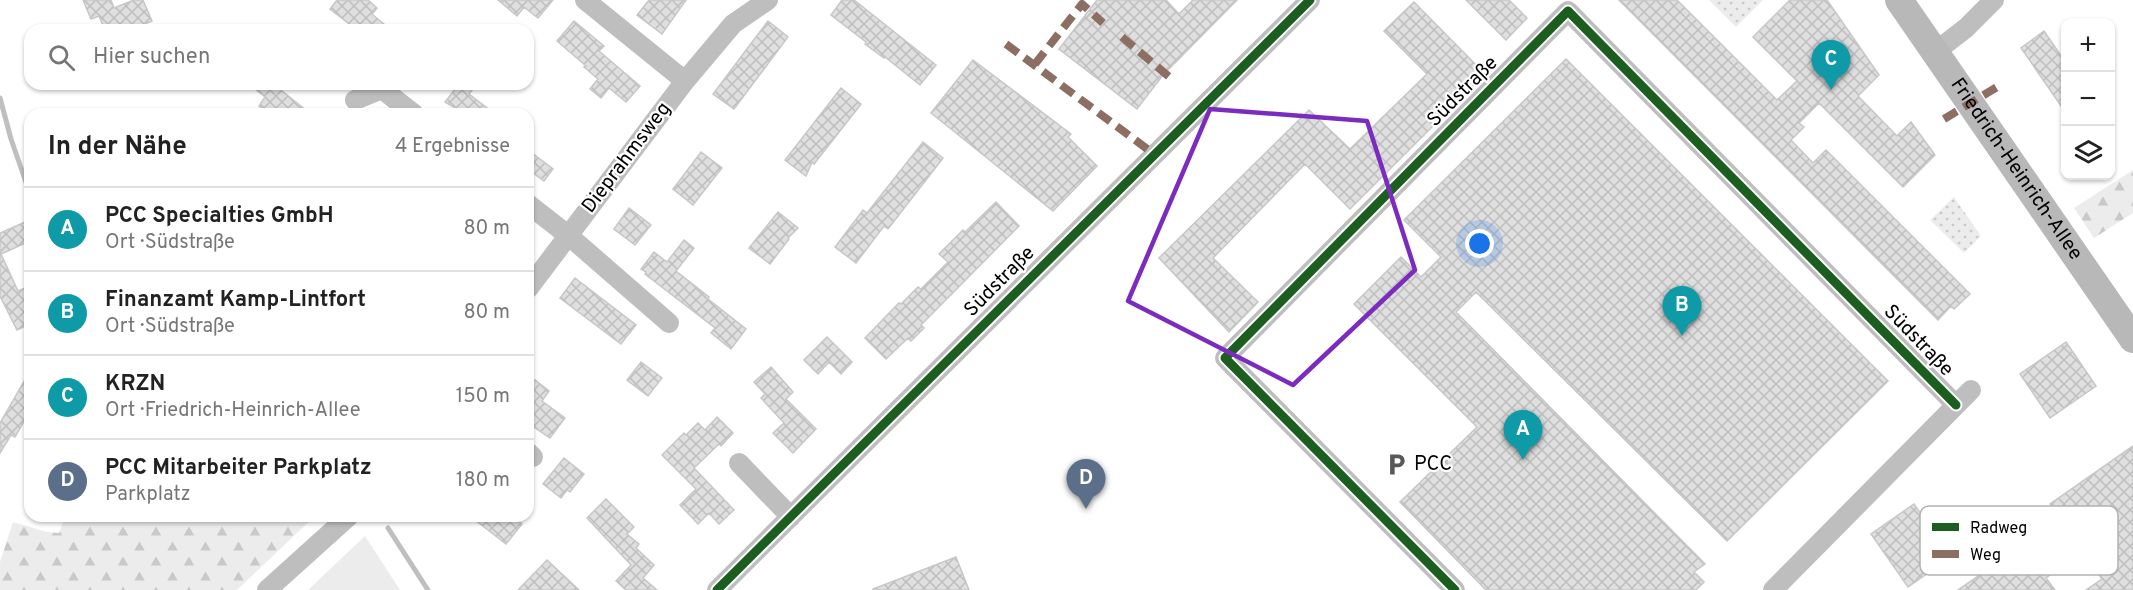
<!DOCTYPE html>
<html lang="de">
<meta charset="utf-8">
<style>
:root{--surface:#fff;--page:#f6f6f6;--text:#222;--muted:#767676;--line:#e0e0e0;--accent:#111827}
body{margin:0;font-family:Overpass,sans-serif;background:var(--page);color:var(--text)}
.controls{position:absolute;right:18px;top:18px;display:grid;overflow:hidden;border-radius:12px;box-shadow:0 2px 4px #0004}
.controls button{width:54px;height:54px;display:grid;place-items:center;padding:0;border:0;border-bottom:2px solid var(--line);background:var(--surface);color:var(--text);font:30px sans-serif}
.you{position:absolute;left:1480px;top:244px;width:21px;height:21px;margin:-15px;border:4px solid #fff;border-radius:50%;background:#1a73e8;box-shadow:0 0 0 9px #1a73e833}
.badge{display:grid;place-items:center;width:39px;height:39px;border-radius:50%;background:var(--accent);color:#fff;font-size:20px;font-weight:700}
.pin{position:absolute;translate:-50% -50px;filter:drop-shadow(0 2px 3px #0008)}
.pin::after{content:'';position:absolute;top:32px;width:21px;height:18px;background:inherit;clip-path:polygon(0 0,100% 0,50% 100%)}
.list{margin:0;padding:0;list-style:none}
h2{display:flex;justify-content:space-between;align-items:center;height:78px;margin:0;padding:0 24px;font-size:26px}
h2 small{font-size:20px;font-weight:400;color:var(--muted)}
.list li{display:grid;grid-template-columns:39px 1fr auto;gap:18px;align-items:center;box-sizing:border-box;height:84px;padding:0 24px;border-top:2px solid var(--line)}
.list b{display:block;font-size:22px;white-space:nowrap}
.list p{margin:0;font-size:20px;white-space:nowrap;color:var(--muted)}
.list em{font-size:20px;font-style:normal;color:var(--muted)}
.icon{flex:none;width:33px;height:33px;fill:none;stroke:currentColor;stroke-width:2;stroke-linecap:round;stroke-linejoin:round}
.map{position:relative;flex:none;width:2133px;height:590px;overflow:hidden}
.search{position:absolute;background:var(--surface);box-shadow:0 2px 4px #0004;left:24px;top:24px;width:510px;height:66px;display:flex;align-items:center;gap:15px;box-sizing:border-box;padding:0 21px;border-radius:18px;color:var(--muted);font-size:22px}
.panel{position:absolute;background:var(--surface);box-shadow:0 2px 4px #0004;left:24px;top:108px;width:510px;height:414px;border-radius:18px}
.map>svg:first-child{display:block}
.grass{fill:url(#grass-dots)}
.forest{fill:url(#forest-firs)}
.green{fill:#ececec}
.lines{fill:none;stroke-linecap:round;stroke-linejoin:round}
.stream{stroke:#bfbfbf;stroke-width:5}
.building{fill:url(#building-cross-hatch);stroke:#c7c7c7;stroke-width:1.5}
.street{stroke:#bebebe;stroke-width:20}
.secondary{stroke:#b8b8b8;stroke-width:28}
.quiet{stroke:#8d6e63;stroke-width:8;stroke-dasharray:15 8;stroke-linecap:butt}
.cycleway-casing{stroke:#fff;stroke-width:13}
.cycleway{stroke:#1b5e20;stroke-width:9}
.marked{fill:none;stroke:#7b2cbf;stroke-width:4.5;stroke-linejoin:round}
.labels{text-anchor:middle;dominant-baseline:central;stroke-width:4.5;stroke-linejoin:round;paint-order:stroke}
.street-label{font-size:20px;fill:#000;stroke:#fff}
.poi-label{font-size:20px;fill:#000;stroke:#fff;text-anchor:start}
.key{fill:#fff;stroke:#b2b2b2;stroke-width:1.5}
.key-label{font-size:16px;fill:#000}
</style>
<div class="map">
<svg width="2133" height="590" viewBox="0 0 2133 590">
<defs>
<pattern id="grass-dots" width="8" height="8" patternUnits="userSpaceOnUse" patternTransform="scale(1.5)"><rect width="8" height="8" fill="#ececec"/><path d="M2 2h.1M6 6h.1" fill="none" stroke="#c9c9c9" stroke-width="1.8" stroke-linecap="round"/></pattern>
<pattern id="forest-firs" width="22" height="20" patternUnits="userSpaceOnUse" patternTransform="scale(1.5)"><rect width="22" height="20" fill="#ececec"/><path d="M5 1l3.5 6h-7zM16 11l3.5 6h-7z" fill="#c9c9c9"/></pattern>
<pattern id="building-cross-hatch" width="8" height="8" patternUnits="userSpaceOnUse" patternTransform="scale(1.5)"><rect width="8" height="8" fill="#dfdfdf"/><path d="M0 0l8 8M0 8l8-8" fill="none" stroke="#bebebe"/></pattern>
</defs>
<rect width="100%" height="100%" fill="#fff"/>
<!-- grass -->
<path class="grass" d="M1709 0H1763L1736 27Z
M1954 197 1981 236 1964 253 1930 220Z"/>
<!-- forest -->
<path class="forest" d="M2133 170V213L2094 238 2074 208Z
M65 516H315L237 590H0V562L13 522 47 532 59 533Z"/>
<!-- green -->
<path class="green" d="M365 536 400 590H308Z"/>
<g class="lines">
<!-- stream -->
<path class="stream" d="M0 98 11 139 30 194
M388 528 428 590"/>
</g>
<!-- building -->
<path class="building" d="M83 0H111L114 8 134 0H143L152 21 129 30H105L99 16 91 19Z
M337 0H368L377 8 372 14 391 30H357L330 9Z
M498 0H553L538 18 524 7 517 16Z
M649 0H686L662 34 637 15Z
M842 0H854L936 65 920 85 885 57 884 58 865 44 866 42 831 15Z
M1097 0H1166L1179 14 1193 0H1237L1163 75 1137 109 1059 49Z
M1466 0H1509L1527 18 1506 40Z
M1619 0H1677L1777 100 1797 81 1753 37 1790 0H1827L1879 75 1858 96 1897 136 1911 122 1935 155 1903 187 1819 103 1799 123 1804 127 1791 140 1813 163 1826 150 1970 294 1954 309 1951 306 1938 320Z
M1414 2 1485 74 1350 209 1305 164 1213 258 1258 302 1229 332 1159 258 1309 110 1350 149 1427 74 1384 31Z
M574 21 604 46 599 51 640 86 626 102 609 88 601 98 590 89 598 79 584 67 586 66 557 41Z
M768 21 788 37 734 109 713 94Z
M2044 31 2066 63V113L2021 48Z
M1566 59 1888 381 1727 541 1476 292 1456 312 1705 564 1694 572 1704 582 1696 590H1486L1400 502 1477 427 1354 304 1401 257 1421 277 1441 257 1404 220Z
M973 60 1071 134 1068 137 1097 166 1053 211 931 113Z
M249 84H273L311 114H269L259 106 265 97Z
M459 84H477L469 94 495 114H452L457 109 445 102Z
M841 88 861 104 814 164 812 162 806 176 785 160Z
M923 142 943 158 888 229 884 226 856 263 835 247 863 210 867 213Z
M528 150 553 169 544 181 528 169Z
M701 152 722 168 693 205 673 189Z
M996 202 1019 226 921 325 924 328 911 341 908 338 886 359 865 338 892 310 899 303 901 304 918 287 921 289 948 262 939 254 963 230 965 232Z
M629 208 651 225 635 245 614 229Z
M778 212 798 228 788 238 789 239 770 264 749 248Z
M25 222 30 234V241L1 254 18 291 25 288 30 300V324L17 330 0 296V233Z
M684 240 694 248 676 271 709 297 708 299 746 329 731 349 711 333 715 328 645 274 646 272 641 269 654 252 667 262Z
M575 278 636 325 621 344 560 298Z
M827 337 852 362 841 374 829 362 818 374 804 360Z
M2066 342 2096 386 2050 418 2020 374Z
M641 362 662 378 648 396 627 380Z
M771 367 793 392 786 399 816 429 793 453 773 433 784 423 761 398 765 394 754 382Z
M30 371V411L15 437 11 435 0 453V423Z
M528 378 534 382 535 380 549 391 542 401 565 418 550 438 528 423Z
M717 417 733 433 721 446 719 444 694 468 734 510 719 524 709 513 698 524 680 505 696 489 662 455 684 433 686 435 698 423 705 430Z
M2133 446V590H2086L2102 579 2083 552 2046 578 2055 590H1958L2060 519 2050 504Z
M564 458 584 474 570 492 567 490 561 498 543 484Z
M606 499 634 527 627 534 639 544 636 548 654 565 643 578 657 590H626L616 581 631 565 587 518Z
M1914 504 1951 557 1908 587 1871 534Z
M470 516H511L522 524 506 544Z
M956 557 969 590H874L873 589Z
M547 560 579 590H518Z"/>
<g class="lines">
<!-- street -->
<path class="street" d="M585 0 685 81
M1935 52 1966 28 1994 0
M355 100 382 89 414 114
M528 204 569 236 669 323
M528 289 685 81 733 24 768 0
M528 452 533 457
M739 463 791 517
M267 590 349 516
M717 590 1310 0
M1455 590 1225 358 1568 11 1956 405
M1773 590 1971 390"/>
<!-- secondary -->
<path class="secondary" id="s1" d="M1899 0 2133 339"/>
<!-- quiet -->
<path class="quiet" d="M1122 37 1173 80
M1006 44 1154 154
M1035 64 1082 4 1103 23
M1944 119 1997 87"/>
<defs>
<path id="cycleway" d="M717 590 1310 0
M1455 590 1225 358 1568 11 1956 405"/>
</defs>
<!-- cycleway casing -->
<use href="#cycleway" class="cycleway-casing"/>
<!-- cycleway -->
<use href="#cycleway" class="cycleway"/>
</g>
<!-- marked area -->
<path class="marked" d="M1210 109 1367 121 1415 270 1293 385 1128 301Z"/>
<!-- icons -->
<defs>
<symbol id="parking-bare" viewBox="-9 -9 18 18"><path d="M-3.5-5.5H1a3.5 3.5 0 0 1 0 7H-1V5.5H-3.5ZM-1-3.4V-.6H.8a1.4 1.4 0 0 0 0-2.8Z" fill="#595959" stroke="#fff" stroke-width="2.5" paint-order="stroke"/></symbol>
</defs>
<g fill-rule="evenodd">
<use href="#parking-bare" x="1380" y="448" width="33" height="33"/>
</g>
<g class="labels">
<!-- street labels -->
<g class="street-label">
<text transform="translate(1463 92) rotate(-45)">Südstraße</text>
<text transform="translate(627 158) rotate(-53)">Dieprahmsweg</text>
<text stroke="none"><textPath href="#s1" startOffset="206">Friedrich-Heinrich-Allee</textPath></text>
<text transform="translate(1000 282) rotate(-45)">Südstraße</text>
<text transform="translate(1918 341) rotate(46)">Südstraße</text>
</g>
<!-- poi labels -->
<g class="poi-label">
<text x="1414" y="465">PCC</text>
</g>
</g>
<!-- legend -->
<rect x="1920" y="506" width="198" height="69" rx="9" class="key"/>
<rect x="1932" y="523" width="27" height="8" fill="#1b5e20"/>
<rect x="1932" y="550" width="27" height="8" fill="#8d6e63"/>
<g class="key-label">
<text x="1970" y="533">Radweg</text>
<text x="1970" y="560">Weg</text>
</g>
</svg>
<div class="controls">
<button>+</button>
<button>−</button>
<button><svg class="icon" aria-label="layers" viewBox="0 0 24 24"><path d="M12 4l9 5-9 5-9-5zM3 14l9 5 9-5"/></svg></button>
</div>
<div class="you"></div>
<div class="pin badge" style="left:1523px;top:460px;background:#0f9aa8">A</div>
<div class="pin badge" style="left:1682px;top:336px;background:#0f9aa8">B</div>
<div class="pin badge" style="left:1831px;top:90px;background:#0f9aa8">C</div>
<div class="pin badge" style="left:1086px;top:509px;background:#5c6f8a">D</div>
<div class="search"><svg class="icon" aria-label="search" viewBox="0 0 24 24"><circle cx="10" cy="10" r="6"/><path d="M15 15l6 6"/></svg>Hier suchen</div>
<section class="panel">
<h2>In der Nähe<small>4 Ergebnisse</small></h2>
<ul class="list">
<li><span class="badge" style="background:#0f9aa8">A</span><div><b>PCC Specialties GmbH</b><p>Ort · Südstraße</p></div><em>80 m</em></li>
<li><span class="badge" style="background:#0f9aa8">B</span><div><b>Finanzamt Kamp-Lintfort</b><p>Ort · Südstraße</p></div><em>80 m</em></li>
<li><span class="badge" style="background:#0f9aa8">C</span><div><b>KRZN</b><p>Ort · Friedrich-Heinrich-Allee</p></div><em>150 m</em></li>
<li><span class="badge" style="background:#5c6f8a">D</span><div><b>PCC Mitarbeiter Parkplatz</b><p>Parkplatz</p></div><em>180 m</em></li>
</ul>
</section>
</div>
